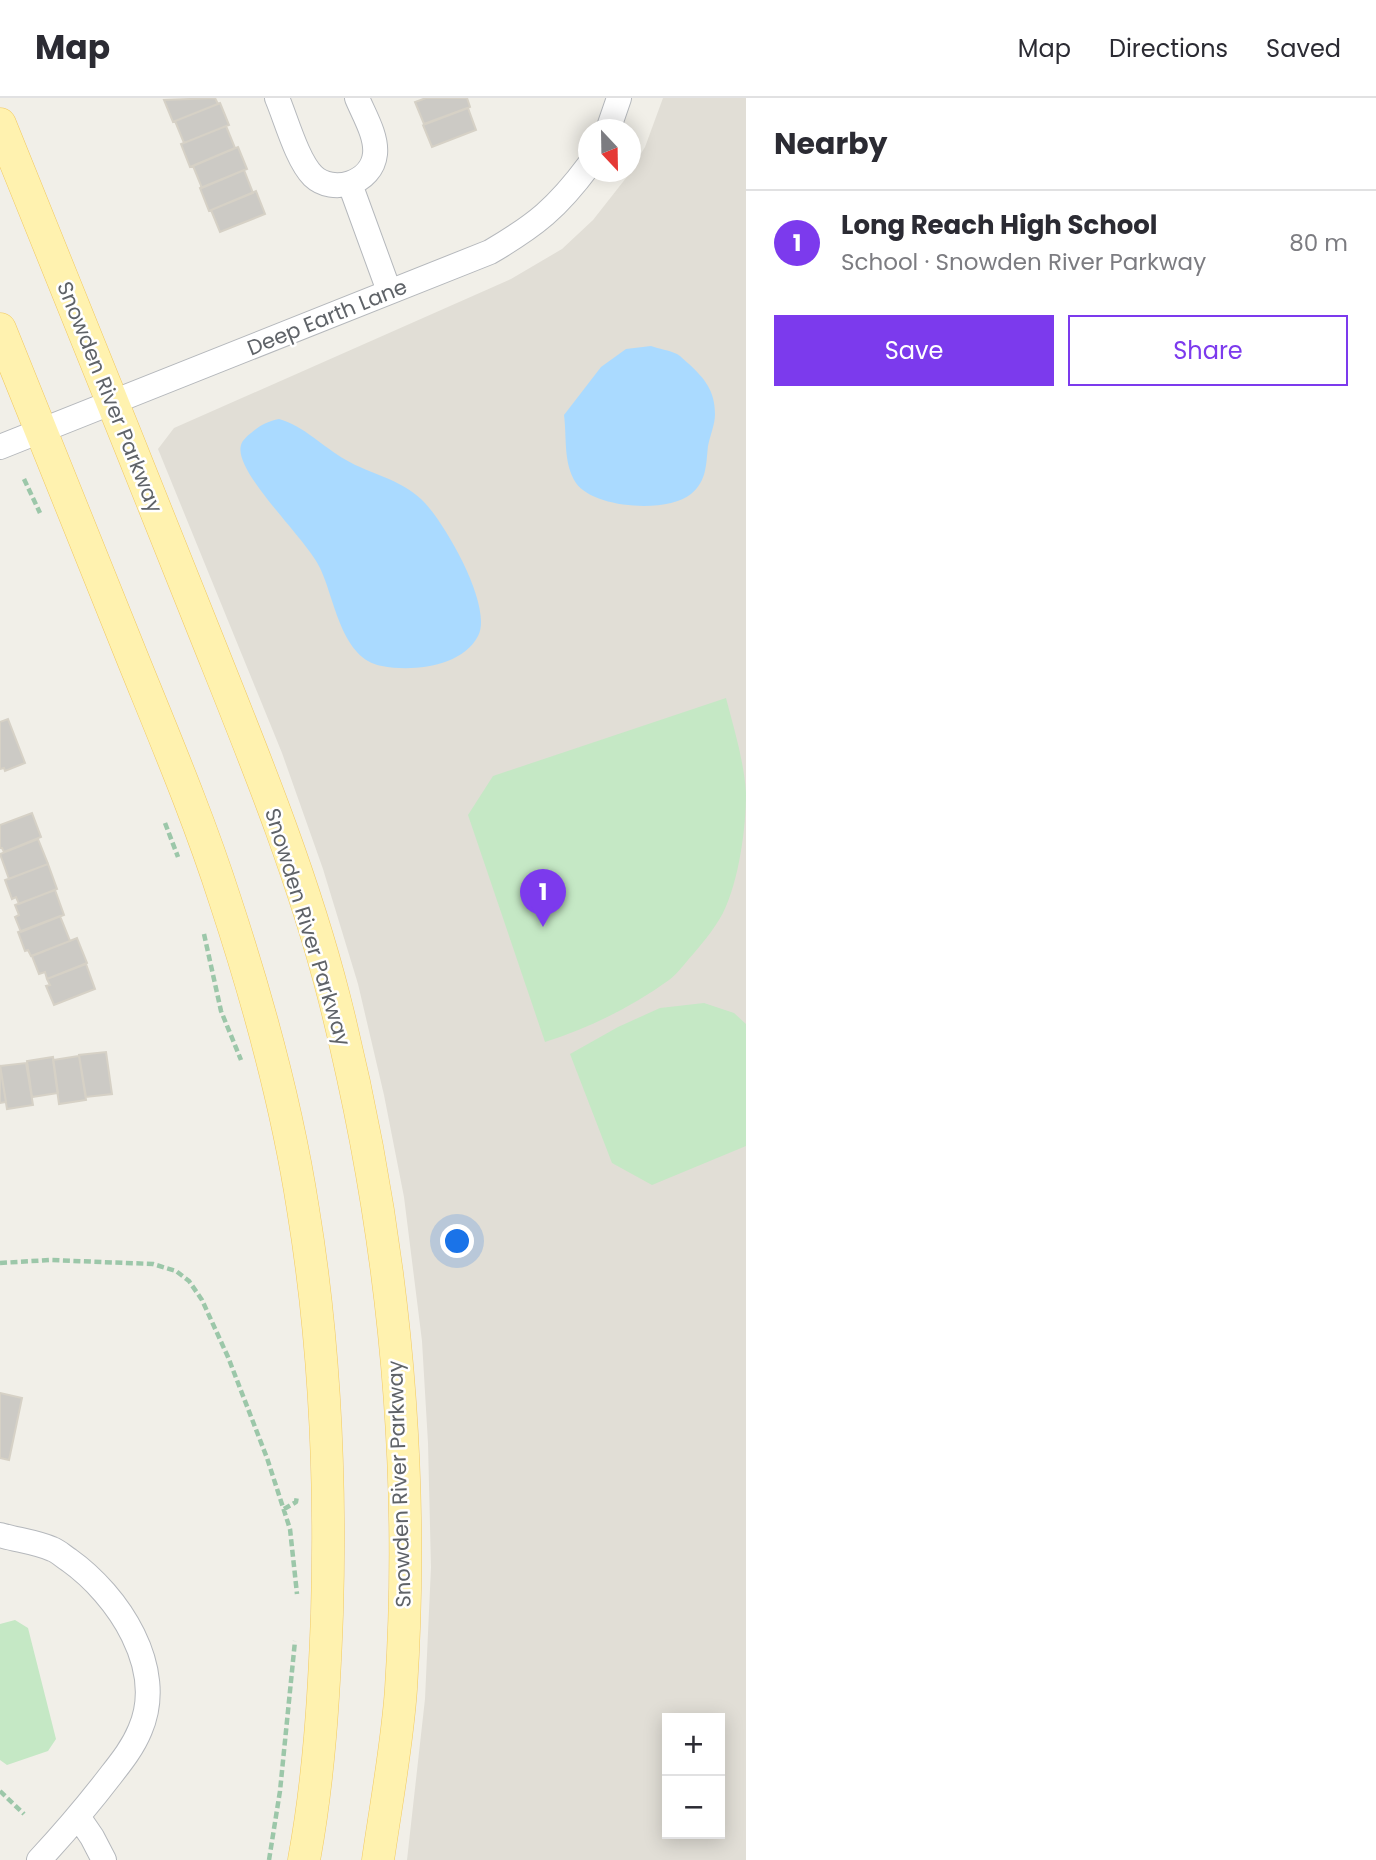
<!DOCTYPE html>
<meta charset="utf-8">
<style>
:root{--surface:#fff;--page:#f7f7f7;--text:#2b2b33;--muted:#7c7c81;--line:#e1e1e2;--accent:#7c3aed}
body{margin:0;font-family:Poppins,sans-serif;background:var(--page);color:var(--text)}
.controls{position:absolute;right:21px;bottom:21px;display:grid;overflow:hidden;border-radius:0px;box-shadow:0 4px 18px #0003}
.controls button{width:63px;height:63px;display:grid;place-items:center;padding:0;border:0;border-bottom:2px solid var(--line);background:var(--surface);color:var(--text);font:35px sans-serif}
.compass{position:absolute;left:578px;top:21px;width:63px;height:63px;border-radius:50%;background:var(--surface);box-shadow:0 4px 18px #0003;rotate:158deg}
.you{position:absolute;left:458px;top:1144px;width:24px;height:24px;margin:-18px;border:5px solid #fff;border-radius:50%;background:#1a73e8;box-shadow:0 0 0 10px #1a73e833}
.badge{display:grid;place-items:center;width:46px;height:46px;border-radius:50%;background:var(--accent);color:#fff;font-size:23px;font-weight:700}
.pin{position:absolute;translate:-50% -58px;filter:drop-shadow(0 2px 4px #0008)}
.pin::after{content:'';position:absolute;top:37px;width:24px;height:21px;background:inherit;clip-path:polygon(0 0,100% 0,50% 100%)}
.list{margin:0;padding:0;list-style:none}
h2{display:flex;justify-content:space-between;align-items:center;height:91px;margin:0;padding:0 28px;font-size:30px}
h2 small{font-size:23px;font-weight:400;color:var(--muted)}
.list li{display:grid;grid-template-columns:46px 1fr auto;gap:21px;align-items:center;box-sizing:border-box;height:105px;padding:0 28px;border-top:2px solid var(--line)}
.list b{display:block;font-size:26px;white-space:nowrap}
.list p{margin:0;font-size:23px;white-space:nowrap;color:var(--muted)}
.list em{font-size:23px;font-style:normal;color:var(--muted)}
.actions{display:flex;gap:14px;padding:21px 28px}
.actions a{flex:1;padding:16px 0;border:2px solid var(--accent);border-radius:0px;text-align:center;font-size:24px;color:var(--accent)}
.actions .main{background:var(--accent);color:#fff}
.map{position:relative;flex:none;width:746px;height:1762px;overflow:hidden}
header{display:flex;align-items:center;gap:42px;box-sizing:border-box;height:98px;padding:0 35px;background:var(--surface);border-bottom:2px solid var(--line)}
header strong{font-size:33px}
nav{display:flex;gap:38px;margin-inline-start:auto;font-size:24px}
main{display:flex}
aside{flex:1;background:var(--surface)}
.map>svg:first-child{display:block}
.education{fill:#e1ded6;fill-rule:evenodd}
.green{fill:#c5e8c5}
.water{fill:#aadaff}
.building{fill:#cccac5;stroke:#d6d1c6;stroke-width:2}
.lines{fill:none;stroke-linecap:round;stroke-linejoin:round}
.minor-casing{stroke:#b5b8bc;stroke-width:26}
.major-casing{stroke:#f2c960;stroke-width:33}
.path{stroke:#9cc7a9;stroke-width:4.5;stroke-dasharray:7 3.5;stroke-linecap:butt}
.minor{stroke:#fff;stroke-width:24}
.major{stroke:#fff2af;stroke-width:32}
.labels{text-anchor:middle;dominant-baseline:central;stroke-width:5;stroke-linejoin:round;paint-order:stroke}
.street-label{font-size:21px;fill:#5f6368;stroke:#fff}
</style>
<header>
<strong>Map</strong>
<nav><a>Map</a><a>Directions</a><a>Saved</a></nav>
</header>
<main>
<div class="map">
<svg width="746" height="1762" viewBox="0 0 746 1762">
<rect width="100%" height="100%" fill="#f1efe8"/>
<!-- education -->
<path class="education" d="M663 0H746V1762H407L425 1601 431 1469 428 1345 422 1243 404 1099 384 997 358 886 323 771 282 655 158 351 174 330 511 181 562 151 593 122 626 80 645 49ZM667 1620H720V1736H667Z"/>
<!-- green -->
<path class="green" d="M726 600C734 631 744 663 746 695 746 730 739 783 723 815 714 832 700 848 688 862 682 869 676 877 669 882 632 909 589 930 545 944L468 717 493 678Z
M704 905 734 915 746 926V1048L652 1087 612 1065 570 956 618 929 660 910Z
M15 1522 28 1530 56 1641 48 1653 7 1667 0 1662V1526Z"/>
<!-- water -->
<path class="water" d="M651 248C659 251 669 252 677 256 681 258 685 263 689 266 705 281 715 293 715 316 715 327 710 337 708 348 706 366 707 383 691 396 667 416 593 410 576 385 563 365 567 340 564 317L601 269 626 251Z
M279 321C304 328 323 349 346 362 370 376 400 381 421 401 443 421 494 509 478 538 462 569 412 574 382 568 341 561 335 501 320 470 307 441 233 374 241 347 242 343 247 338 251 335 259 328 268 323 279 321Z"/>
<!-- building -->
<path class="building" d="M215 0 218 6 173 24 164 2Z
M426 0H467L470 9 424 26 415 4Z
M220 5 229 27 184 45 175 23Z
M468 10 476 32 432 49 423 27Z
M226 28 235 50 190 69 181 46Z
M238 49 247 71 202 90 193 68Z
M244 72 253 95 209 113 200 90Z
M256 93 265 116 220 134 211 112Z
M8 621 25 665 5 673 4 670 0 671V624Z
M32 715 41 739 4 754 2 750H0V727Z
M38 741 48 766 9 781 0 756Z
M48 766 57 791 19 806 16 799 12 801 5 782Z
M55 792 64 817 21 834 15 819 19 817 15 807Z
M60 818 70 843 31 858 28 852 25 853 18 834Z
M77 840 87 865 47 881 45 874 39 876 32 858Z
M86 866 95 891 54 907 46 888 50 887 47 881Z
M106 954 112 996 86 999 79 957Z
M79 958 86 1002 59 1006 53 962Z
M53 959 58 995 32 999 27 963Z
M26 965 33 1007 7 1011 0 968Z
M0 967 6 1004 0 1005Z
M0 1295 22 1300 9 1362 0 1360Z"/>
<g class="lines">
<defs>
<path id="minor" d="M277 0C286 21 297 62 313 78 333 97 372 85 375 56 377 38 364 17 357 0
M608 32 619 0
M350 86 389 193
M0 349 490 154C536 127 557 110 589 67
M0 1437C17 1442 36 1444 52 1451 58 1453 64 1459 69 1462 118 1497 167 1570 140 1632 133 1649 122 1663 111 1677 88 1707 65 1734 39 1762
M79 1720 92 1739 104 1762"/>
<path id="major" d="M0 26C67 192 134 357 200 523 249 646 301 770 334 899 391 1124 416 1359 401 1591 397 1648 386 1706 378 1762
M0 231C44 342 89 453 134 564 166 643 199 721 225 802 258 902 287 1007 303 1111 325 1245 331 1381 327 1516 324 1599 319 1680 304 1762"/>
</defs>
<!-- minor casing -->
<use href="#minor" class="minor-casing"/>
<!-- major casing -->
<use href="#major" class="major-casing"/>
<!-- path -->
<path class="path" d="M24 381 40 415
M165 725 178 759
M204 836 221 913 241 962
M0 1165 50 1162 153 1166 176 1173 189 1183 202 1202 228 1259 267 1360 290 1431 297 1496
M284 1411 296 1404 297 1398
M0 1693 24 1716
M269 1762 280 1693 295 1543"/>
<!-- minor -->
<use href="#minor" class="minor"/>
<!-- major -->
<use href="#major" class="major"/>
</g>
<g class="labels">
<!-- street labels -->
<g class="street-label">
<text transform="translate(327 219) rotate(-22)">Deep Earth Lane</text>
<text transform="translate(110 299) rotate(68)">Snowden River Parkway</text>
<text transform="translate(308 829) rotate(73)">Snowden River Parkway</text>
<text transform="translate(399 1386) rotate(-92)">Snowden River Parkway</text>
</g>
</g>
</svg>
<div class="controls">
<button>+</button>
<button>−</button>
</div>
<svg class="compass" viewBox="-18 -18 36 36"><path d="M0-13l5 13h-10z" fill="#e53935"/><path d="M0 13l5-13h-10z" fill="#7c7c81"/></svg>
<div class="you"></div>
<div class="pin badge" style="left:543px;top:829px">1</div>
</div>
<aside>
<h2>Nearby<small></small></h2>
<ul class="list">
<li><span class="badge">1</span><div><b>Long Reach High School</b><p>School · Snowden River Parkway</p></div><em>80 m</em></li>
</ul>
<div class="actions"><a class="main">Save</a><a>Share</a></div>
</aside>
</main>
